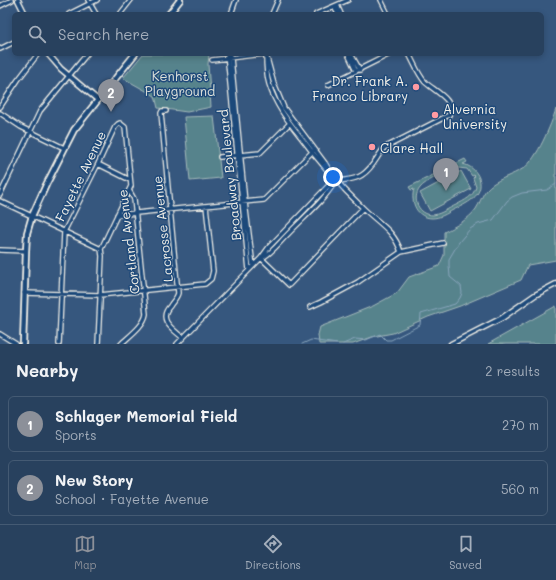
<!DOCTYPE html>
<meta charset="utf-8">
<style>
:root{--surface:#28415e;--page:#304864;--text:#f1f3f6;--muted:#a5afbc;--line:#445a73;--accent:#8c9099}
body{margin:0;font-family:Mali,sans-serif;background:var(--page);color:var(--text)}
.you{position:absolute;left:333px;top:177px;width:14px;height:14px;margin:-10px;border:3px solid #fff;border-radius:50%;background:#1a73e8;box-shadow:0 0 0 6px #1a73e833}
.badge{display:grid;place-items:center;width:26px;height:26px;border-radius:50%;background:var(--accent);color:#fff;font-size:13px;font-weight:700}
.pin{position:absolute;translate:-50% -33px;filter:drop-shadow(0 1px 2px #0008)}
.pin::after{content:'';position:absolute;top:21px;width:14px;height:12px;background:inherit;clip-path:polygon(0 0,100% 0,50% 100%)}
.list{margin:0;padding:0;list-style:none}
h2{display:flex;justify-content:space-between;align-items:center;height:52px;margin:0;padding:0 16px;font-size:17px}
h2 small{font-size:13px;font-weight:400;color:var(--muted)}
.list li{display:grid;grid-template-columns:26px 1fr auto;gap:12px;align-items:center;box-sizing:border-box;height:56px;margin:0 8px 8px;padding:0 8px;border:1px solid var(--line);border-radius:6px}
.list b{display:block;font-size:15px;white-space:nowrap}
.list p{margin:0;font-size:13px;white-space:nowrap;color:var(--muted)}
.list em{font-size:13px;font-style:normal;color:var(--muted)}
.icon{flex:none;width:22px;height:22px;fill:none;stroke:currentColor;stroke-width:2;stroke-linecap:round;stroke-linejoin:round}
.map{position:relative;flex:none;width:556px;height:344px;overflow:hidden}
.search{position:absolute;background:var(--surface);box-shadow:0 2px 6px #0003;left:12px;right:12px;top:12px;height:44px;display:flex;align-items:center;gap:10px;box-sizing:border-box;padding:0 14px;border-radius:6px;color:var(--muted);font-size:15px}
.sheet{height:180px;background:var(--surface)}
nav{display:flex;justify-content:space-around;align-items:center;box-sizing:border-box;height:56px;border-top:1px solid var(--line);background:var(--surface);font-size:11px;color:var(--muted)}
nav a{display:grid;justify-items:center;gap:2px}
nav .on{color:var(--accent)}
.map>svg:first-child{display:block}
.green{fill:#56838c;stroke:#a5baba;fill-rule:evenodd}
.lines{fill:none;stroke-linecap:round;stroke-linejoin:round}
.stream{stroke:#8aa6bd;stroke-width:1}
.minor-casing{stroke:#f4f1e8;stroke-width:6}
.tertiary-casing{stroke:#f4f1e8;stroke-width:7}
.secondary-casing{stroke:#f4f1e8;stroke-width:8}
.minor{stroke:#1f4a7a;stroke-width:3.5}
.tertiary{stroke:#1f4a7a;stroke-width:4}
.secondary{stroke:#1f4a7a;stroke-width:4.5}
.poi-dot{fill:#ff9aa2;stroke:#1f4a7a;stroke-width:1.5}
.labels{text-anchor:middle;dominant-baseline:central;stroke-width:3;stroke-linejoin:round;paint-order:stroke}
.park-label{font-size:13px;fill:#dce0da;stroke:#1f4a7a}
.poi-label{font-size:13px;fill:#f4f1e8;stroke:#1f4a7a;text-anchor:start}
.street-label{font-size:13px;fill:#f4f1e8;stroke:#1f4a7a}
</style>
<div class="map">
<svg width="556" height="344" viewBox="0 0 556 344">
<rect width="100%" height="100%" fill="#36577e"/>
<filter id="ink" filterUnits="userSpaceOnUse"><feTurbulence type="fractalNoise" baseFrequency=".025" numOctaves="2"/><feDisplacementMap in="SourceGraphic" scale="8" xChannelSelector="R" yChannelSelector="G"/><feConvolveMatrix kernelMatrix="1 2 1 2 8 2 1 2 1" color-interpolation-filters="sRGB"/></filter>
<g filter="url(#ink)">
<!-- green -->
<path class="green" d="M143 54H209L208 64 211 107 187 112 158 108 155 96 123 78Z
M556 109V260L528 265 521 280 460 306 428 317 393 333 372 337 353 344H319L318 335 320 327 373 306 397 293 409 277 439 266 444 255V232C456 226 468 220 476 209 480 203 482 195 486 190 495 179 512 176 524 168 537 159 551 125 556 109Z
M214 116 221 178 190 181 184 117Z
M465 159 467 162 463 164C470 166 476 170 479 178 485 196 466 204 453 210 446 214 440 218 432 218 417 218 410 202 414 189L411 190 409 187ZM458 168 467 169 472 176 474 175 475 176 473 178 476 187C473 197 465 200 456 205 449 208 441 214 433 215 419 215 411 199 420 188 425 181 449 170 458 168Z
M461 171 471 189 430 211 420 193Z
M556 306V344H488Z"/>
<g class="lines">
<!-- stream -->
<path class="stream" d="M302 344 311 340 337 344
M343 344 355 339 366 340 380 334 386 340H391L420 325 421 314 455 304 460 298 462 293 461 286 450 277 449 265V259L459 242 470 229 478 224 493 220 507 201 512 197 522 193 547 190 556 184"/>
<defs>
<path id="minor" d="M88 0 96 14
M381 0 388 14
M337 5 341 14
M0 6 12 0
M334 7 338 14
M69 14 97 0
M120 14 131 0
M231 14 236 0
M272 14 278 0
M316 14 348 0
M0 49 14 42
M227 54 249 270
M229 54 231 58 245 202 253 266
M266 54C266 64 266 74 269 84 275 104 287 120 300 136 319 162 339 185 362 207 378 223 394 230 401 252
M348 54 356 71
M351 54 360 70
M267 58 274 84 284 108 325 163 334 178
M212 60 264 54
M328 85 390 54
M0 107 18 80 38 54
M166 111H162L161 113 178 293C177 298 173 301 170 306 157 320 173 329 183 338
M0 113 21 127 64 148
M220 157 260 153 290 123
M98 164 130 180
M0 195 40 111 87 54
M0 201 101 249
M117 215 264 200 314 150
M0 250 26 251
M261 258 289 285 363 208
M262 258C272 253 279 243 287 235 303 218 323 202 335 182
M24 293 100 295 205 284 211 279 213 271 206 206
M310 307 321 302 358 282 401 252 443 243
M0 334 16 344
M59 344 64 232 98 164 115 127 118 124 120 123 125 127 131 186 101 249 102 256 98 344
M121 344C129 336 144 326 146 314L134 199 129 190
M177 344 261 258 269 247 329 185C339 178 352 182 362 175 373 168 376 158 384 148L449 115C457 101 433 90 425 82 418 74 414 63 409 54"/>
<path id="tertiary" d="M18 0 25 14
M48 54 61 69 98 100
M451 344 502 318 535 295 556 284"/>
<path id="secondary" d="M169 14 180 0
M23 344 26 251 27 233 32 216 46 185 74 130 135 54"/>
</defs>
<!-- minor casing -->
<use href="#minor" class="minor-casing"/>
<!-- tertiary casing -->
<use href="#tertiary" class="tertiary-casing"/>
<!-- secondary casing -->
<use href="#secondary" class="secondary-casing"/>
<!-- minor -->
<use href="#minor" class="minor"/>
<!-- tertiary -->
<use href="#tertiary" class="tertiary"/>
<!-- secondary -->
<use href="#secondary" class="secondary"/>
</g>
</g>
<!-- markers -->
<g class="poi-dot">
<circle cx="416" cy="87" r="4"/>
<circle cx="435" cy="115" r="4"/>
<circle cx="372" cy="147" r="4"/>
</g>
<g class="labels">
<!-- park labels -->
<g class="park-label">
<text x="180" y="75">Kenhorst<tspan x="180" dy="15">Playground</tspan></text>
</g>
<!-- poi labels -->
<g class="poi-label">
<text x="408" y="80" text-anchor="end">Dr. Frank A.<tspan x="408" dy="15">Franco Library</tspan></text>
<text x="443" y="108">Alvernia<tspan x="443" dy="15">University</tspan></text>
<text x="380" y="147">Clare Hall</text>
</g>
<!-- street labels -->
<g class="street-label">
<text transform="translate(229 175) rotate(-96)">Broadway Boulevard</text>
<text transform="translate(80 176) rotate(-64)">Fayette Avenue</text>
<text transform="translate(162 229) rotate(-96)">Lacrosse Avenue</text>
<text transform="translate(128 242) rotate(-97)">Cortland Avenue</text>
</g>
</g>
</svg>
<div class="you"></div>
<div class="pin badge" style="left:446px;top:191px">1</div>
<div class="pin badge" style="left:111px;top:112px">2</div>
<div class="search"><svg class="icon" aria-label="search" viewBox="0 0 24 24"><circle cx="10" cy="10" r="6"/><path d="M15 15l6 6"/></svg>Search here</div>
</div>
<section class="sheet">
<h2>Nearby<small>2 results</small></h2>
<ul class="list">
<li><span class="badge">1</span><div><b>Schlager Memorial Field</b><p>Sports</p></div><em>270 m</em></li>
<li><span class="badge">2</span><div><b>New Story</b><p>School · Fayette Avenue</p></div><em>560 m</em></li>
</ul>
</section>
<nav>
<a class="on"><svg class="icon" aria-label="map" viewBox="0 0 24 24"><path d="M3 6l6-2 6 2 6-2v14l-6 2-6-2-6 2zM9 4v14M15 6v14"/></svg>Map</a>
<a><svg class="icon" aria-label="directions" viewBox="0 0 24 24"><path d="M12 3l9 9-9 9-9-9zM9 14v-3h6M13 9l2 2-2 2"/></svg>Directions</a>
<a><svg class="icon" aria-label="saved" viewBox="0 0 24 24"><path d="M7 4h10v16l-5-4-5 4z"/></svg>Saved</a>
</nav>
